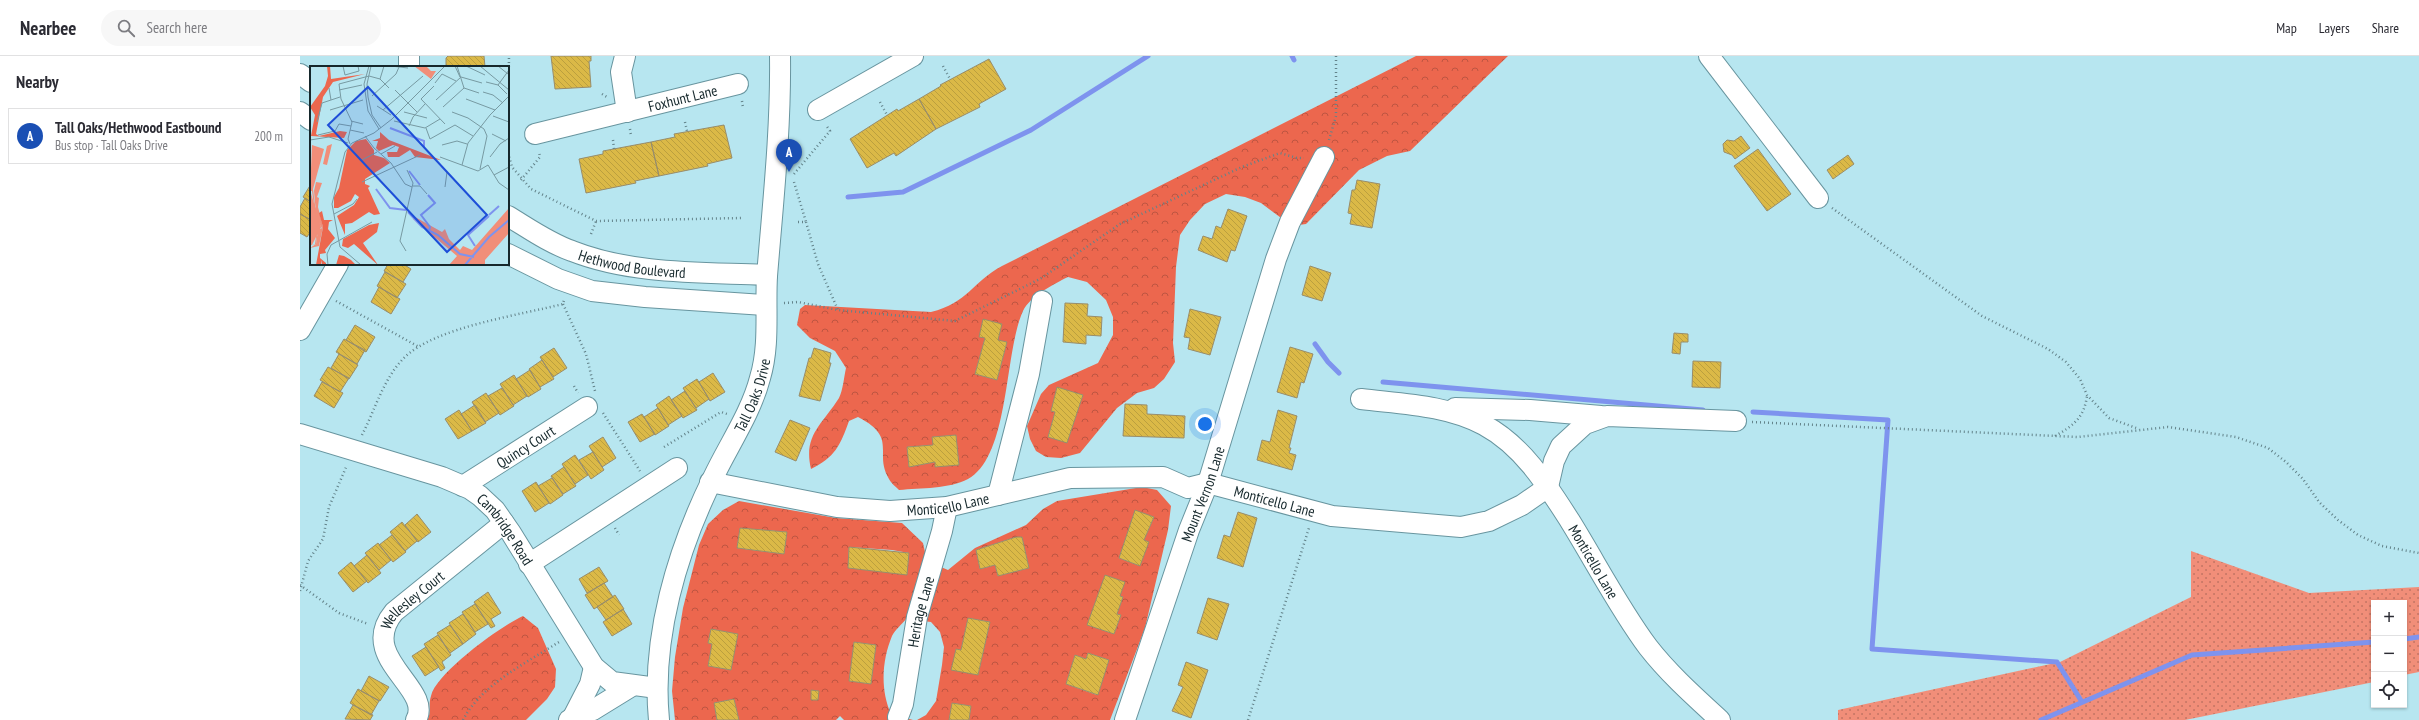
<!DOCTYPE html>
<meta charset="utf-8">
<style>
:root{--surface:#fff;--page:#f7f7f7;--text:#2b2b33;--muted:#7c7c81;--line:#e1e1e2;--accent:#0b8043}
body{margin:0;font-family:"PT Sans Narrow",sans-serif;background:var(--page);color:var(--text)}
.controls{position:absolute;right:12px;bottom:12px;display:grid;overflow:hidden;border-radius:0px;box-shadow:0 1px 3px #0004}
.controls button{width:36px;height:36px;display:grid;place-items:center;padding:0;border:0;border-bottom:1px solid var(--line);background:var(--surface);color:var(--text);font:20px sans-serif}
.you{position:absolute;left:905px;top:368px;width:14px;height:14px;margin:-10px;border:3px solid #fff;border-radius:50%;background:#1a73e8;box-shadow:0 0 0 6px #1a73e833}
.badge{display:grid;place-items:center;width:26px;height:26px;border-radius:50%;background:var(--accent);color:#fff;font-size:13px;font-weight:700}
.pin{position:absolute;translate:-50% -33px;filter:drop-shadow(0 1px 2px #0008)}
.pin::after{content:'';position:absolute;top:21px;width:14px;height:12px;background:inherit;clip-path:polygon(0 0,100% 0,50% 100%)}
.list{margin:0;padding:0;list-style:none}
h2{display:flex;justify-content:space-between;align-items:center;height:52px;margin:0;padding:0 16px;font-size:17px}
h2 small{font-size:13px;font-weight:400;color:var(--muted)}
.list li{display:grid;grid-template-columns:26px 1fr auto;gap:12px;align-items:center;box-sizing:border-box;height:56px;margin:0 8px 8px;padding:0 8px;border:1px solid var(--line);border-radius:0px}
.list b{display:block;font-size:15px;white-space:nowrap}
.list p{margin:0;font-size:13px;white-space:nowrap;color:var(--muted)}
.list em{font-size:13px;font-style:normal;color:var(--muted)}
.icon{flex:none;width:22px;height:22px;fill:none;stroke:currentColor;stroke-width:2;stroke-linecap:round;stroke-linejoin:round}
.map{position:relative;flex:none;width:2119px;height:664px;overflow:hidden}
header{display:flex;align-items:center;gap:24px;box-sizing:border-box;height:56px;padding:0 20px;background:var(--surface);border-bottom:1px solid var(--line)}
header strong{font-size:19px}
nav{display:flex;gap:22px;margin-inline-start:auto;font-size:14px}
.search{width:280px;height:36px;background:var(--page);display:flex;align-items:center;gap:10px;box-sizing:border-box;padding:0 14px;border-radius:22px;color:var(--muted);font-size:15px}
main{display:flex}
aside{flex:1;background:var(--surface)}
.map>svg:first-child{display:block}
.grass{fill:url(#grass-dots)}
.forest{fill:url(#forest-crowns);fill-rule:evenodd}
.lines{fill:none;stroke-linecap:round;stroke-linejoin:round}
.stream{stroke:#7e93ee;stroke-width:5}
.building{fill:url(#building-back-hatch);stroke:#988d6b}
.minor-casing{stroke:#68959f;stroke-width:22}
.path{stroke:#63838a;stroke-width:2.5;stroke-dasharray:1 3;stroke-linecap:butt}
.minor{stroke:#fff;stroke-width:20}
.labels{text-anchor:middle;dominant-baseline:central;stroke-width:3;stroke-linejoin:round;paint-order:stroke}
.street-label{font-size:15px;fill:#16282c;stroke:#fafeff}
.inset-river{fill:none;stroke:#7e93ee;stroke-width:2}
.inset-road{fill:none;stroke:#779aa2;stroke-width:1}
.view{fill:#1d4ed8;fill-opacity:0.15;stroke:#1d4ed8;stroke-width:2}
.inset-edge{fill:none;stroke:#16282c;stroke-width:2}
</style>
<header>
<strong>Nearbee</strong>
<div class="search"><svg class="icon" aria-label="search" viewBox="0 0 24 24"><circle cx="10" cy="10" r="6"/><path d="M15 15l6 6"/></svg>Search here</div>
<nav><a>Map</a><a>Layers</a><a>Share</a></nav>
</header>
<main>
<aside>
<h2>Nearby<small></small></h2>
<ul class="list">
<li><span class="badge" style="background:#1a4fb4">A</span><div><b>Tall Oaks/Hethwood Eastbound</b><p>Bus stop · Tall Oaks Drive</p></div><em>200 m</em></li>
</ul>
</aside>
<div class="map">
<svg width="2119" height="664" viewBox="0 0 2119 664">
<defs>
<pattern id="grass-dots" width="8" height="8" patternUnits="userSpaceOnUse"><rect width="8" height="8" fill="#f18e79"/><path d="M2 2h.1M6 6h.1" fill="none" stroke="#c27463" stroke-width="1.8" stroke-linecap="round"/></pattern>
<pattern id="forest-crowns" width="20" height="18" patternUnits="userSpaceOnUse"><rect width="20" height="18" fill="#ec674e"/><path d="M2 6a3 3 0 1 1 6 0M12 15a3 3 0 1 1 6 0" fill="none" stroke="#be5541"/></pattern>
<pattern id="building-back-hatch" width="6" height="6" patternUnits="userSpaceOnUse"><rect width="6" height="6" fill="#dbb947"/><path d="M-1 5l2 2M0 0l6 6M5-1l2 2" fill="none" stroke="#bb9f3e"/></pattern>
</defs>
<rect width="100%" height="100%" fill="#b7e6f0"/>
<!-- grass -->
<path class="grass" d="M1891 495 2009 537 2119 531V616L2104 619V547H2074V626L1885 664H1538V654L1760 606 1891 541Z"/>
<!-- forest -->
<path class="forest" d="M1116 0H1208L1110 95 1087 100 1059 114 1006 168 992 170 961 147 945 141 926 138 905 148 890 164 880 179 876 211 873 287 875 306 864 323 854 332 837 337 817 352 780 397 761 402 746 401 736 395 730 383 727 370 741 338 749 329 798 307 813 279V261L806 244 787 226 768 221C754 228 730 240 723 255 704 296 710 400 668 423 649 433 621 432 599 434 596 431 591 427 589 423 573 397 599 382 558 361L549 365C540 390 535 401 511 413 503 379 522 369 539 342 543 334 544 321 546 312L535 295 510 282 497 269 500 253 505 249 631 256C668 247 672 226 702 210ZM685 282 707 286 697 324 675 318ZM757 332 783 339 767 386 748 381 755 356 751 355ZM656 379 659 408 636 411 635 406 609 411 607 391 633 389V381Z
M842 431 857 434 871 450 868 474 845 572 810 664H669L671 650 652 647 649 664H617L626 659 636 645 642 609 644 591 640 576 631 566 606 563C602 568 595 574 592 580 582 604 580 634 591 658L613 664H544L540 660 536 664H439L434 643 414 647 417 664H375L372 635 375 601 383 552 399 489 408 468 423 454 439 445 536 462 602 467 623 487 627 505 648 514 675 492 726 469 743 453 757 445ZM835 455 854 461 844 484 840 510 819 502ZM440 472 487 476 484 498 437 492ZM716 481H722L729 512 698 520 695 509 680 513 676 494ZM549 491 592 494 609 497 607 518 548 512ZM820 540 823 541 817 558 821 559 814 578 788 569ZM668 562 690 566 678 619 652 613 656 593 661 594ZM411 573 437 578 431 614 408 610 412 588 408 587ZM554 586 576 589 571 628 549 625ZM788 597 809 604 797 639 766 628 775 599 786 603Z
M223 560 238 572 256 613 255 631 247 643 226 664H127C132 656 128 649 131 640 136 617 201 570 223 560Z"/>
<g class="lines">
<!-- stream -->
<path class="stream" d="M992 0 994 4
M548 141 603 136 731 74 848 0
M1015 288 1028 306 1039 317
M1083 326 1403 354
M1453 356 1588 364 1572 593 1757 606 1782 646
M2104 583 2119 581
M1741 664 1892 599 2074 586"/>
</g>
<!-- building -->
<path class="building" d="M148 0H184L185 11H146V2Z
M251 0H291V5H289L291 31 255 33Z
M689 3 706 33 679 48 680 51 636 73 619 43 641 30 640 29Z
M619 43 636 73 596 100 594 97 567 112 550 83 597 53 598 55Z
M424 69 432 102 407 108 408 110 359 120 351 86 375 81 374 78Z
M1441 80 1450 92 1435 103 1432 99 1424 96 1423 88 1427 84 1434 85Z
M351 86 359 120 335 125 336 127 286 137 279 103 303 98V95Z
M1458 93 1491 138 1467 155 1434 110Z
M1548 99 1554 108 1533 123 1527 114Z
M1057 124 1080 128 1072 172 1050 168 1052 158 1048 157 1052 134H1055Z
M11 128V146L3 141Z
M5 142 11 146V164L0 158V151Z
M928 153 947 160 935 195 931 194 927 206 898 194 903 180 912 183 916 170 921 172Z
M0 158 11 164V175L7 181 0 177Z
M88 208H103L111 213 103 226 84 215Z
M1010 210 1031 217 1022 245 1002 239Z
M85 216 106 228 97 242 77 230Z
M79 231 100 243 91 258 71 246Z
M765 247 788 248 787 260 802 261 801 280 786 279V288L763 286Z
M890 253 921 261 910 299 888 293 890 282 884 281Z
M683 263 702 268 698 284 707 286 697 324 675 318 685 282 679 281Z
M55 269 75 281 66 296 46 284Z
M1374 277 1388 278V286H1381L1380 298 1372 297Z
M44 283 65 294 57 308 36 296Z
M990 291 1013 298 1004 327 1001 326 997 342 977 336Z
M254 292 267 312 253 321 240 301Z
M514 292 531 297 529 307H531L520 345 499 340 509 302H511Z
M39 298 58 309 49 323 31 312Z
M242 304 254 323 240 331 229 313Z
M1393 305 1421 306 1420 332 1392 331Z
M28 311 49 322 40 336 20 324Z
M230 314 241 333 228 341 216 323Z
M413 317 425 336 410 345 399 326Z
M214 319 227 340 213 349 200 328Z
M397 323 409 343 396 352 383 332Z
M22 326 43 337 34 352 14 340Z
M757 331 783 339 767 387 748 381 755 356 751 355Z
M202 332 214 350 200 359 188 340Z
M385 335 397 354 383 362 371 344Z
M186 337 199 357 185 366 172 346Z
M369 340 382 360 368 369 356 349Z
M825 348 847 349V358L885 360 884 382 823 380Z
M175 349 186 367 172 375 161 358Z
M358 352 369 370 355 379 344 361Z
M159 354 172 375 158 383 145 363Z
M978 354 997 360 989 392H991L989 397 996 399 992 414 957 404 962 384 970 386Z
M342 358 355 378 340 386 328 366Z
M490 364 510 372 496 405 475 396Z
M656 379 659 409 635 411V406L609 411 607 391 633 389 632 381Z
M303 381 316 402 302 411 289 390Z
M293 396 304 414 291 423 279 404Z
M275 399 288 419 275 428 262 408Z
M264 411 276 430 263 438 251 420Z
M252 422 263 439 250 448 238 430Z
M236 426 249 447 235 456 222 435Z
M835 454 854 461 844 484 849 486 840 510 819 502Z
M938 456 957 462 943 511 917 502 924 479 930 481Z
M117 458 131 476 118 486 105 469Z
M102 466 117 485 105 495 90 476Z
M440 472 487 476 484 498 437 492Z
M92 479 106 496 93 506 79 489Z
M716 481H722L729 512 698 520 695 509 680 513 676 494Z
M78 487 91 504 79 514 65 497Z
M549 491 609 497 607 519 548 512Z
M67 499 81 517 68 527 54 510Z
M51 506 67 525 53 536 38 517Z
M299 511 308 525 287 537 279 523Z
M805 519 825 526 820 540 823 541 817 558 821 559 814 578 787 569Z
M304 527 313 541 294 553 285 539Z
M188 536 201 557 191 563 195 570 191 572 174 546Z
M315 539 324 553 306 564 297 551Z
M908 542 929 548 917 584 897 577Z
M175 548 188 568 175 576 162 556Z
M323 553 332 568 312 580 303 566Z
M163 558 176 578 163 588 149 567Z
M668 562 690 566 678 619 651 614 656 593 661 594Z
M150 569 163 588 150 597 137 577Z
M411 573 438 578 431 614 408 610 412 588 408 587Z
M138 579 151 599 142 606 145 612 141 615 124 588Z
M554 586 576 589 571 628 549 625Z
M126 591 139 611 125 620 112 600Z
M788 597 809 604 798 639 766 628 775 599 786 603Z
M886 606 908 614 891 662 872 655 883 631 878 629Z
M69 620 89 631 80 645 61 635Z
M58 633 79 645 71 659 50 647Z
M511 634 519 635 518 644H511Z
M434 643 439 664H417L414 647Z
M652 647 671 650 669 664H649Z
M53 649 73 659 70 664 45 663Z"/>
<g class="lines">
<defs>
<g id="minor">
<path d="M109 0V11"/>
<path d="M325 0 321 16 327 56"/>
<path d="M1409 0 1518 142"/>
<path d="M0 18 11 26"/>
<path d="M518 54 613 0"/>
<path d="M0 56 11 64"/>
<path id="s1" d="M235 78 438 28"/>
<path id="s2" d="M208 160C228 172 249 187 272 195 333 219 403 216 467 219"/>
<path d="M208 198 258 223 292 235 345 241 465 249"/>
<path d="M0 274 38 208"/>
<path id="s3" d="M1061 343C1102 348 1147 349 1184 369 1223 390 1247 429 1270 465 1296 507 1319 552 1348 591 1369 618 1395 641 1420 664"/>
<path d="M1155 352 1230 354 1301 360"/>
<path id="s4" d="M0 378 142 421 170 433 180 440 195 454 211 477 294 611 312 626 357 632"/>
<path id="s5" d="M410 426 537 451 590 455 647 451 770 422 863 421 888 432 908 427 1032 460 1161 471 1189 465 1222 449 1248 431"/>
<path id="s6" d="M163 430 287 351"/>
<path d="M1248 431 1254 405 1261 390 1285 368 1307 360 1436 365"/>
<path d="M698 439 729 318 742 245"/>
<path d="M229 508 377 412"/>
<path d="M273 661 290 628 294 611"/>
<path id="s7" d="M598 661 603 648 617 561 642 475 647 451"/>
<path id="s8" d="M116 664C134 632 56 602 94 556L204 467"/>
<path d="M269 664 293 654 332 630"/>
<path id="s9" d="M359 664C351 582 377 495 413 422 428 390 451 357 460 322 470 289 465 254 467 220 473 146 481 74 480 0"/>
<path id="s10" d="M825 664 889 474 908 427 976 203 990 166 1024 101"/>
</g>
</defs>
<!-- minor casing -->
<use href="#minor" class="minor-casing"/>
<!-- path -->
<path class="path" d="M643 10 650 23
M302 38 307 41
M442 45 443 52
M580 46 587 59
M208 63 209 0
M385 66 387 75
M330 73 331 80
M313 84 314 93
M1029 84 1036 60V0
M208 97 212 111 231 133 296 165 442 162
M494 118 530 75 526 69
M221 124 240 101 239 96
M494 126 506 166
M1532 152 1682 260 1748 293 1766 306 1780 323 1787 339 1809 362 1839 373
M498 166H506L518 208 538 254
M291 178 296 165
M36 245 119 291
M484 247 498 246 538 254 655 265 740 223 820 168 942 111 980 97 997 102H1004
M263 248 286 298 295 335
M274 330 278 337
M303 357 340 415
M1452 366 1778 381 1868 371 1936 381 1968 392 1986 406 2003 423 2019 446 2038 464 2058 479 2082 490 2119 497
M62 379C75 354 84 321 105 301 136 271 220 259 263 248L264 244
M1755 380C1773 370 1784 362 1787 340
M364 391 421 356 427 358
M315 472 319 479
M0 529 39 557 68 568
M0 535 8 505 23 483 29 451 47 409
M163 664C181 629 226 607 259 586
M948 664 1009 472"/>
<!-- minor -->
<use href="#minor" class="minor"/>
</g>
<g class="labels">
<!-- street labels -->
<g class="street-label">
<text stroke="none"><textPath href="#s1" startOffset="152">Foxhunt Lane</textPath></text>
<text stroke="none"><textPath href="#s2" startOffset="135">Hethwood Boulevard</textPath></text>
<text stroke="none"><textPath href="#s9" startOffset="343">Tall Oaks Drive</textPath></text>
<text stroke="none"><textPath href="#s6" startOffset="74">Quincy Court</textPath></text>
<text stroke="none"><textPath href="#s10" startOffset="239">Mount Vernon Lane</textPath></text>
<text stroke="none"><textPath href="#s5" startOffset="576">Monticello Lane</textPath></text>
<text stroke="none"><textPath href="#s5" startOffset="241">Monticello Lane</textPath></text>
<text stroke="none"><textPath href="#s4" startOffset="233">Cambridge Road</textPath></text>
<text stroke="none"><textPath href="#s3" startOffset="304">Monticello Lane</textPath></text>
<text stroke="none"><textPath href="#s8" startOffset="142">Wellesley Court</textPath></text>
<text stroke="none"><textPath href="#s7" startOffset="108">Heritage Lane</textPath></text>
</g>
</g>
<!-- overview -->
<g transform="translate(10 10)">
<rect width="199" height="199" fill="#b7e6f0"/>
<path d="M104 0H116L121 5H126L121 13ZM22 78 17 99 13 98 17 80ZM6 116 12 117 7 131 9 132 8 141 13 161 9 180 0 182 6 178 8 164 12 162 6 147 4 125ZM0 124 11 161 2 179H0ZM199 142V167L175 194V199H139L147 190 103 153 105 151 132 166 135 163 139 173 150 184 153 180 162 184Z" fill="#f18e79"/>
<path d="M17 0H20L21 13 55 8 23 16 13 31 6 68 9 70 30 65 37 66 34 72 1 70 5 49 0 41 15 20 18 10ZM70 66 79 74 131 94 105 91 100 84 89 91H78L77 86H87L89 81 83 79 69 85 66 82 68 75H62L70 72ZM56 73 64 84V89L74 92 80 97 55 113V118L60 120 58 122 70 148 64 149 59 146 42 157 35 158V169L27 150 44 139 49 131 45 128 41 135 28 142H24V131L29 122 37 84 46 75ZM12 145 14 154H23L19 156 18 163 25 172 15 184 16 187 10 188V192L16 197V199H12V194L11 199H6L13 161 9 147ZM69 157 67 166 53 177 68 199 44 178 38 182 32 180 33 173 59 159ZM29 189 34 190 41 194 46 199H41L40 194 41 199H26Z" fill="#ec674e"/>
<path d="M2 79 14 83 3 123 6 147 12 161 8 164 6 178 0 180 5 178 7 164 11 161 5 147 2 125H0Z" fill="#f18e79"/>
<path class="inset-river" d="M80 62 114 75V81M99 105 110 119M66 123 80 142 96 144M118 129 125 137 111 149 120 161 119 165M98 146 112 161 128 169 150 188 164 191M179 149 189 140M165 180 158 169 179 150M155 199 179 171 199 154"/>
<path class="inset-road" d="M33 0 35 9 49 5 48 0M59 0 54 18 58 45 69 63M61 0 57 18 58 31 62 49 71 62M81 0 98 2M145 0 150 11M147 0 154 22M156 0 175 9M170 0 199 24M188 0 198 8M70 13 74 0M176 16 188 19 197 28M125 17 132 8 146 15M188 19 199 4M124 20 111 33 135 58M19 22 21 34M154 22 169 27M29 24 52 19M85 24 107 46M173 26 183 29 193 37M62 30 86 8 89 1M91 30 107 46M156 33 185 44M126 34 151 11 172 17M67 40 81 49M133 41 154 22M20 44 53 34M73 44 113 10M94 46 117 52M142 46 158 52 174 63 177 70 170 103M183 50 199 56M41 55 53 58M84 55 115 62 130 53M7 56 12 37 30 31M99 60 103 51 115 38M116 62 120 73 145 59 163 70M40 64 54 67M182 68 196 75M8 69 25 65 29 58 41 60M55 70 64 82 81 97 95 118 102 121M0 74 19 71 38 77M40 78 38 73 42 56 31 33 29 18 59 10 70 13 79 22M132 79 147 75 157 78M71 88 85 80M130 91 168 105 178 99 189 117 199 124M180 91 190 78 199 72M52 94 67 86M152 99 158 77 180 49 199 30M184 109 199 101M52 116 110 89M103 120H110L117 128M135 121 137 106M24 148 43 138 47 133M96 185 90 175 103 117 97 104M18 199 17 188 21 179 62 156M51 199 30 181 22 138 35 86 42 77 64 67 82 53 135 0"/>
<path class="view" d="M58 21 177 149 137 186 18 59Z"/>
<rect width="199" height="199" class="inset-edge"/>
</g>
</svg>
<div class="controls">
<button>+</button>
<button>−</button>
<button><svg class="icon" aria-label="locate" viewBox="0 0 24 24"><circle cx="12" cy="12" r="6"/><path d="M12 2v4M12 18v4M2 12h4M18 12h4"/></svg></button>
</div>
<div class="you"></div>
<div class="pin badge" style="left:489px;top:116px;background:#1a4fb4">A</div>
</div>
</main>
